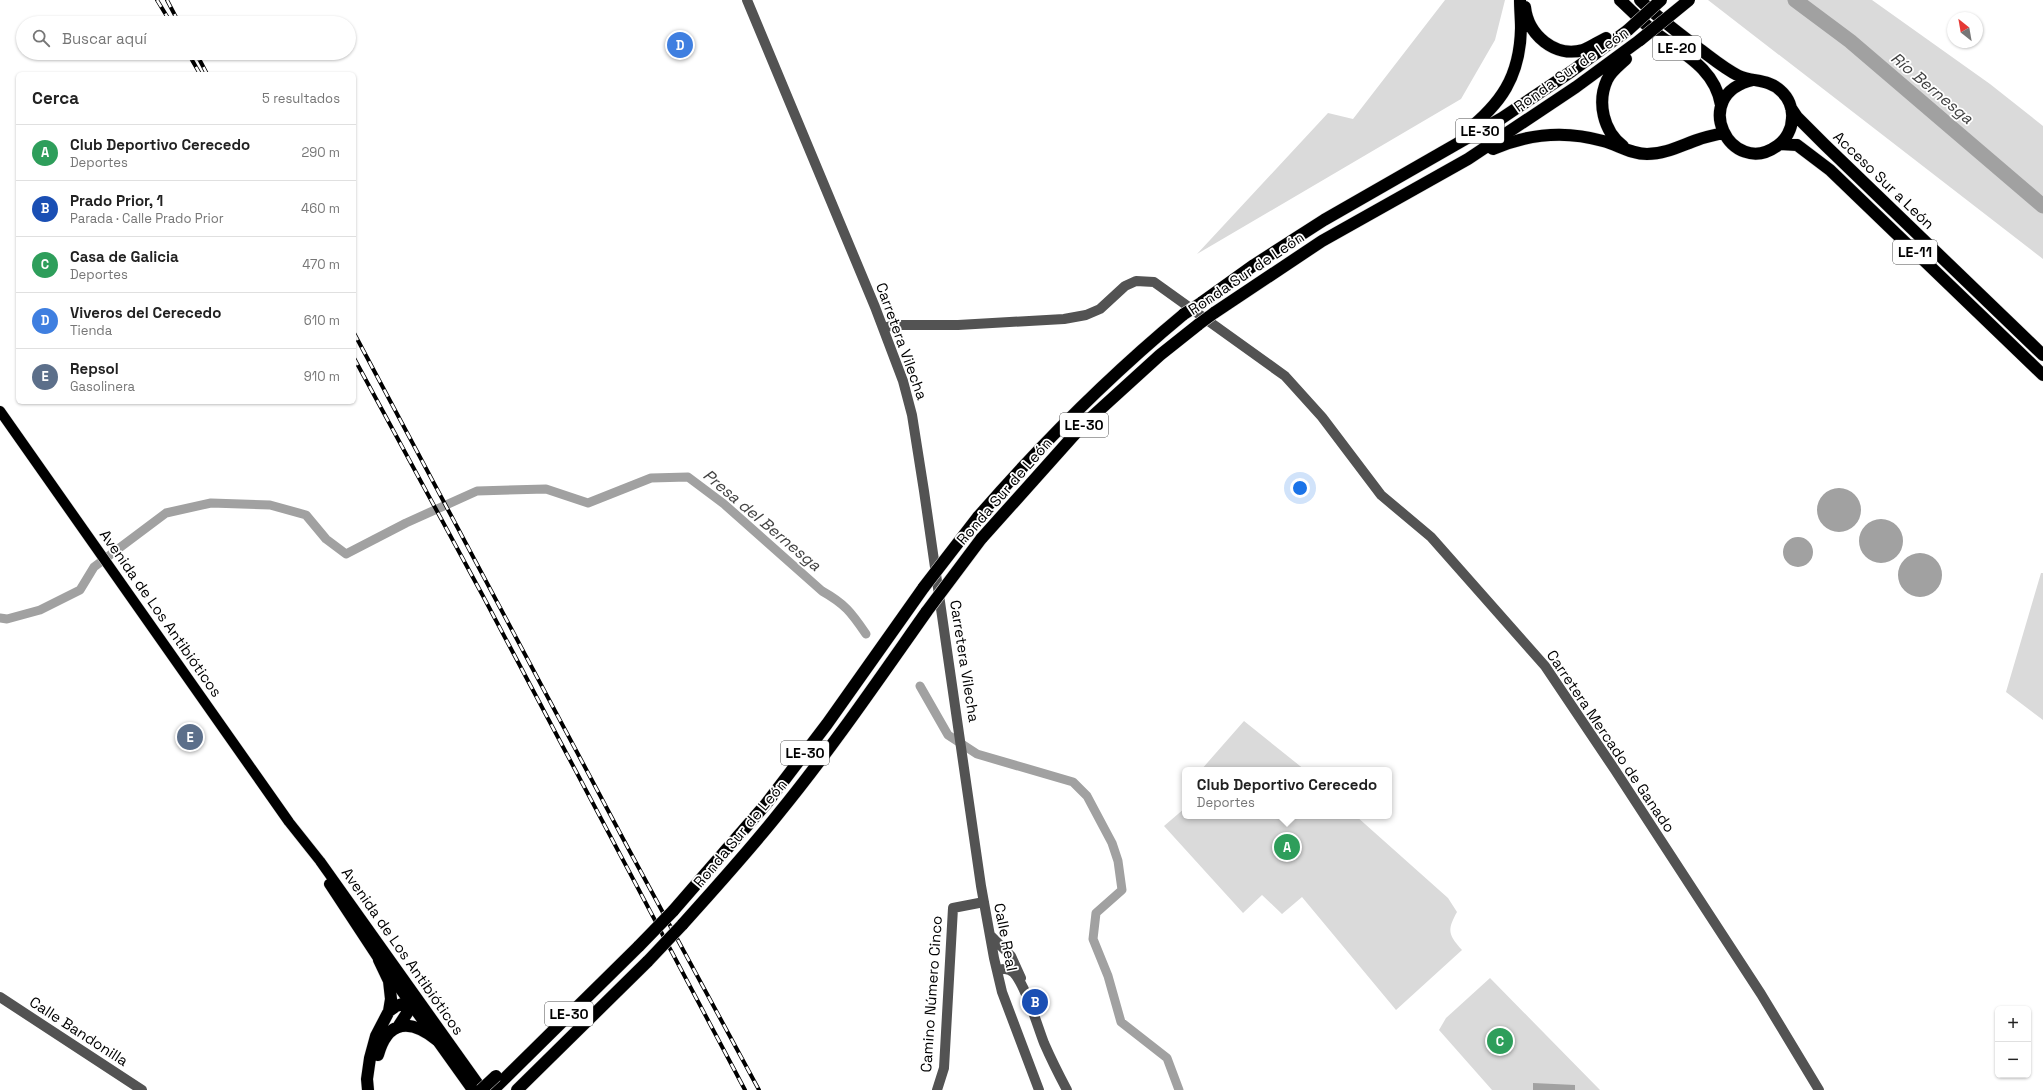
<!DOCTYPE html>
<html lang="es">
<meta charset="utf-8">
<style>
:root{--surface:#fff;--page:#f6f6f6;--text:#222;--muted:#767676;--line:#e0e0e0;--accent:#000}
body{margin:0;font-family:"Space Grotesk",sans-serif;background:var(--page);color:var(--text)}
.controls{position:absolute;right:12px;bottom:12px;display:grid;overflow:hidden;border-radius:6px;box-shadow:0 1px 3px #0004}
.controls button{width:36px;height:36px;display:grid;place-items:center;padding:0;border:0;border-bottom:1px solid var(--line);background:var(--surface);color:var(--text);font:20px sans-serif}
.compass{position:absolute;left:1947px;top:12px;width:36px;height:36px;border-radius:50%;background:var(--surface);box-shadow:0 1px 3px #0004;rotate:329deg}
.you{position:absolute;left:1300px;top:488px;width:14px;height:14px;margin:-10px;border:3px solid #fff;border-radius:50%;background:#1a73e8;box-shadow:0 0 0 6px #1a73e833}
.badge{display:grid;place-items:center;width:26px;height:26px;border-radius:50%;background:var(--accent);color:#fff;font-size:13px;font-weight:700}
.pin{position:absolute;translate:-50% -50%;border:2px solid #fff;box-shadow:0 1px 4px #0006}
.popup{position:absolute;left:1182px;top:767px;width:210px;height:52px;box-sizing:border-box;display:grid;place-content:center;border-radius:6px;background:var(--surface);filter:drop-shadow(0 1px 3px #0005);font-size:13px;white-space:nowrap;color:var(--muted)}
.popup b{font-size:15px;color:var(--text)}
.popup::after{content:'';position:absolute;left:50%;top:100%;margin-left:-8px;border:8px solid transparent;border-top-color:var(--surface)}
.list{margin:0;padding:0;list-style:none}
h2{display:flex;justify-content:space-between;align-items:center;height:52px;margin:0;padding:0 16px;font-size:17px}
h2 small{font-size:13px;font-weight:400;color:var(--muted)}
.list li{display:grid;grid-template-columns:26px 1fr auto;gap:12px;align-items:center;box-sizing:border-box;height:56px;padding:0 16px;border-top:1px solid var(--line)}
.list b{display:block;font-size:15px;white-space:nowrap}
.list p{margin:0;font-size:13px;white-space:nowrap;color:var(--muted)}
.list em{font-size:13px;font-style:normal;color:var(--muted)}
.icon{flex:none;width:22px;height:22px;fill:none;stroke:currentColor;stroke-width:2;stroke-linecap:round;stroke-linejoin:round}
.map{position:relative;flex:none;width:2043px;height:1090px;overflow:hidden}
.search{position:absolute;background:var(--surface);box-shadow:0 1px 3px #0004;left:16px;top:16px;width:340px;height:44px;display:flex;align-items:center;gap:10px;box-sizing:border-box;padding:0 14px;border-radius:22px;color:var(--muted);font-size:15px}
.panel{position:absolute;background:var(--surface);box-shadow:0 1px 3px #0004;left:16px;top:72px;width:340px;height:332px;border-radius:6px}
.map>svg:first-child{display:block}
.green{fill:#dadada}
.water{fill:#a1a1a1}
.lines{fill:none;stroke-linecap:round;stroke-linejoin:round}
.canal{stroke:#a1a1a1;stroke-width:9}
.river{stroke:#a1a1a1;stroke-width:15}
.major-casing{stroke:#dbdbdb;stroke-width:11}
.highway-casing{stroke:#dbdbdb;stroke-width:13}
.minor{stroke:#535353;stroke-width:10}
.major{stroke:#000;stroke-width:10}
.highway{stroke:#000;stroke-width:12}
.rail-casing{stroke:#000;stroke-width:4}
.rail{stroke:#fff;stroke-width:2.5;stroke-dasharray:8;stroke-linecap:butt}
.highway-bridge-casing{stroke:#dbdbdb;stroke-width:13;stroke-linecap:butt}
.highway-bridge{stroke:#000;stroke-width:12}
.labels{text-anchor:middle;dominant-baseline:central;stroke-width:3.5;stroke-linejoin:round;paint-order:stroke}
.shield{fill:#fff;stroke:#4c4c4c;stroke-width:1}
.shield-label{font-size:14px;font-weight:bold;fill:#000}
.street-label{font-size:15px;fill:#000;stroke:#fff}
.water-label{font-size:16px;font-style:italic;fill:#424242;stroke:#fff}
</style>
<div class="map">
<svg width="2043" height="1090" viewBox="0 0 2043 1090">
<rect width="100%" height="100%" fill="#fff"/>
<!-- green -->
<path class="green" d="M1445 0H1505L1495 40 1461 99 1197 254 1328 113 1353 119Z
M1708 0H1872L1990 84 2043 126V259Z
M2041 573H2043V720L2006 692Z
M1244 721 1305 770H1201Z
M1185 808V816H1356L1448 898 1457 912C1447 930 1448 935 1462 950L1396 1010 1302 897 1282 914 1262 895 1243 913 1164 826Z
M1490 978 1600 1090H1492L1439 1030 1446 1018Z"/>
<!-- water -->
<path class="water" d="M1817 510a22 22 0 1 1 44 0a22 22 0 1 1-44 0Z
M1859 541a22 22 0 1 1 44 0a22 22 0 1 1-44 0Z
M1783 552a15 15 0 1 1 30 0a15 15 0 1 1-30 0Z
M1898 575a22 22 0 1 1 44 0a22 22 0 1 1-44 0Z
M1533 1083 1575 1085V1090H1533Z"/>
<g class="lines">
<!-- canal -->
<path class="canal" d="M0 618 7 619 40 610 80 590 94 567 166 513 211 503 270 505 306 515 326 539 346 554 406 523 477 491 546 489 588 503 651 478 688 477 724 504 822 591C845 604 851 612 866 634
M920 686 948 735 977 754 1073 782 1087 796 1112 843 1118 861 1122 890 1096 913 1093 939 1108 976 1121 1022 1167 1058 1179 1090"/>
<!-- river -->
<path class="river" d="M1795 0 1850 41 2043 206"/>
<defs>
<path id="major" d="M0 411 289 822 320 861 483 1090
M329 884 379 960 472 1090"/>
<path id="highway" d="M1620 0C1632 11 1644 24 1657 34 1684 54 1715 69 1721 105
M1640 0C1659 19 1680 34 1701 50 1713 59 1725 69 1739 76 1753 82 1769 79 1781 91 1788 97 1793 108 1792 118 1792 129 1786 140 1777 146 1731 179 1688 95 1753 80
M1525 7C1528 35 1555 58 1583 50 1591 47 1598 42 1606 38
M1791 108 1797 117 1825 145 2043 355
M1464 133C1501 104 1520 77 1521 28 1521 19 1520 9 1520 0
M1780 144 1797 145 1830 170 2043 375
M1623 146C1603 131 1597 102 1607 80 1611 71 1620 65 1626 59
M1493 149C1530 133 1565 130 1603 141 1618 145 1631 154 1647 154 1665 154 1680 146 1697 140 1705 137 1714 135 1723 133
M1201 303 1254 265 1324 220 1502 118 1572 71 1628 30
M1214 313 1322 241 1468 159 1576 87 1640 40
M978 517C1043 442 1108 377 1184 314
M981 539 1083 425 1160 355 1199 324
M673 911 766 804 827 724 924 587
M682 925C715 888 748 852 779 813 832 748 879 679 927 611
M389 1011 396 1006 409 1002V1010L398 1027
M378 1055C388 1019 411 1019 437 1040
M368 1090 367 1079 370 1058 376 1036 389 1011 391 999 389 981 379 960
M493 1090 639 946
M517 1090 648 961"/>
</defs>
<!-- major casing -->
<use href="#major" class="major-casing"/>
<!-- highway casing -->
<use href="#highway" class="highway-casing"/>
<!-- minor -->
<path class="minor" d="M747 0 875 307 903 381 912 415 924 491 981 886 994 958 1002 992 1039 1090
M883 328 895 325H958L1064 319 1086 315 1100 309 1125 286 1136 281 1154 282 1285 376 1322 417 1381 495 1431 537 1545 666 1615 770 1761 994 1819 1090
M990 935 1011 956 1021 978
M997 971C1003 968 1009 968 1014 973 1026 986 1037 1025 1044 1043 1051 1059 1059 1075 1067 1090
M0 997 142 1090
M937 1090 944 1068 953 908 984 902"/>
<!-- major -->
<use href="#major" class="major"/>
<!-- highway -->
<use href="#highway" class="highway"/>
<defs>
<path id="rail" d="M157 0 171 23
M167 0 179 23
M188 53 200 74
M196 53 207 74
M354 333 628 848 759 1090
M354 358 483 596 745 1090"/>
</defs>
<!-- rail casing -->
<use href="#rail" class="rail-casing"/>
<!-- rail -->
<use href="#rail" class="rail"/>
<defs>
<path id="highway-bridge" d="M1628 30 1661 0
M1640 40 1689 0
M1184 314 1201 303
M1199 324 1214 313
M924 587 978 517
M927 611 981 539
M639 946 673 911
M648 961 682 925
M481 1090 496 1076"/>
</defs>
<!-- highway-bridge casing -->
<use href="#highway-bridge" class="highway-bridge-casing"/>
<!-- highway-bridge -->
<use href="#highway-bridge" class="highway-bridge"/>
</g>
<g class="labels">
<!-- shield labels -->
<g class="shield">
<rect x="1653" y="36" width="48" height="24" rx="3"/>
<rect x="1456" y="119" width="48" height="24" rx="3"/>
<rect x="1893" y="240" width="44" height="24" rx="3"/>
<rect x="1060" y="413" width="48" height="24" rx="3"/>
<rect x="781" y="741" width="48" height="24" rx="3"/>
<rect x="545" y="1002" width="48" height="24" rx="3"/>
</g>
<g class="shield-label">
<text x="1677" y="48">LE-20</text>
<text x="1480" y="131">LE-30</text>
<text x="1915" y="252">LE-11</text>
<text x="1084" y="425">LE-30</text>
<text x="805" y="753">LE-30</text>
<text x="569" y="1014">LE-30</text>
</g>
<!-- street labels -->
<g class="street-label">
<text transform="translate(1571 69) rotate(-35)">Ronda Sur de León</text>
<text transform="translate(1884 180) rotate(44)">Acceso Sur a León</text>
<text transform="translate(1246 273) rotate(-34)">Ronda Sur de León</text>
<text transform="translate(902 341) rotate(70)">Carretera Vilecha</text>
<text transform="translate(1004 491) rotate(-49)">Ronda Sur de León</text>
<text transform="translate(161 613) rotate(55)">Avenida de Los Antibióticos</text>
<text transform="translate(965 661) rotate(81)">Carretera Vilecha</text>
<text transform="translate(1611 741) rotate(56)">Carretera Mercado de Ganado</text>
<text transform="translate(740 833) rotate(-50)">Ronda Sur de León</text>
<text transform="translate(1006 937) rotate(79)">Calle Real</text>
<text transform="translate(403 951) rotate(55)">Avenida de Los Antibióticos</text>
<text transform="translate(931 994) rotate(-86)">Camino Número Cinco</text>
<text transform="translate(79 1031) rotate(33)">Calle Bandonilla</text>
</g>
<!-- water labels -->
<g class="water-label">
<text transform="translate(1932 88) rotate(40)">Río Bernesga</text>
<text transform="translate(762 520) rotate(40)">Presa del Bernesga</text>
</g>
</g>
</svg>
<div class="controls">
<button>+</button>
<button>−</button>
</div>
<svg class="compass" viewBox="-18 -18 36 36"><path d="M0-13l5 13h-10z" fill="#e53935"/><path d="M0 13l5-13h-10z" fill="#767676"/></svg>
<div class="you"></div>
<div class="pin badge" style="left:1287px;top:847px;background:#2e9e5b">A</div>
<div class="popup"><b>Club Deportivo Cerecedo</b>Deportes</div>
<div class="pin badge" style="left:1035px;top:1002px;background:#1a4fb4">B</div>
<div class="pin badge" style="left:1500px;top:1041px;background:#2e9e5b">C</div>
<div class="pin badge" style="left:680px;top:45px;background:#3f7fe0">D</div>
<div class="pin badge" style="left:190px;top:737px;background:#5c6f8a">E</div>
<div class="search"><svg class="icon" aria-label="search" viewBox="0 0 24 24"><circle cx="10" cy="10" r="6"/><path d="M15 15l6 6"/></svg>Buscar aquí</div>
<section class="panel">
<h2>Cerca<small>5 resultados</small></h2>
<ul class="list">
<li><span class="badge" style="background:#2e9e5b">A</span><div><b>Club Deportivo Cerecedo</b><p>Deportes</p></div><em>290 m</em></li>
<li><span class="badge" style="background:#1a4fb4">B</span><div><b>Prado Prior, 1</b><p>Parada · Calle Prado Prior</p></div><em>460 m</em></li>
<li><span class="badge" style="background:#2e9e5b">C</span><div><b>Casa de Galicia</b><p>Deportes</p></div><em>470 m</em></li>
<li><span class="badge" style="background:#3f7fe0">D</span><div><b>Viveros del Cerecedo</b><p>Tienda</p></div><em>610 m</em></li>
<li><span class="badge" style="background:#5c6f8a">E</span><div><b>Repsol</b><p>Gasolinera</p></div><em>910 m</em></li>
</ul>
</section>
</div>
